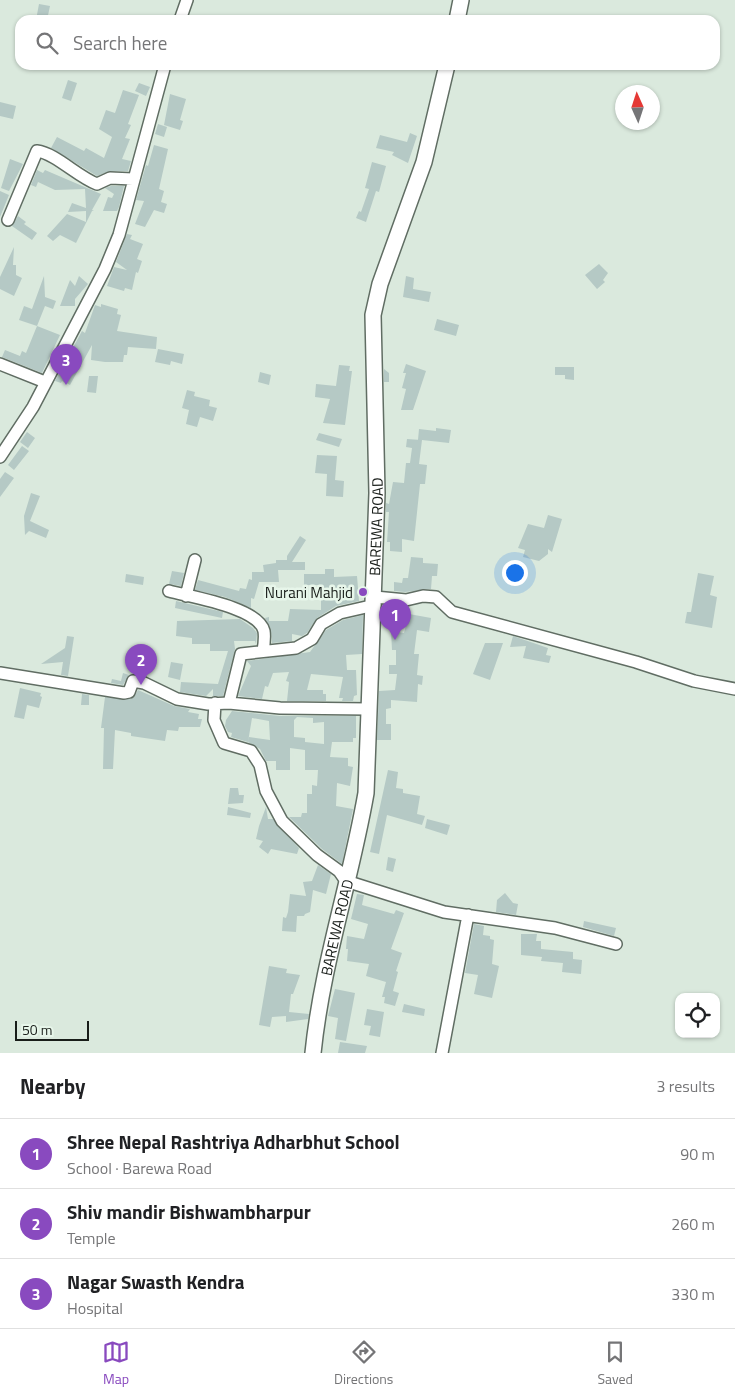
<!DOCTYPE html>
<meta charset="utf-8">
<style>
:root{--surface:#fff;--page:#f6f6f6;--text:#202124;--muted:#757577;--line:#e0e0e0;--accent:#894abf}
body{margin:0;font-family:"Titillium Web",sans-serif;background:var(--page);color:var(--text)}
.controls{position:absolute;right:15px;bottom:15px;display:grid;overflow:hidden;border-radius:10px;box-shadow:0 1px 4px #0004}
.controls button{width:45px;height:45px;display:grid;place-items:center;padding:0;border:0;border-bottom:1px solid var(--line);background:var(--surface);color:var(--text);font:25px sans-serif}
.compass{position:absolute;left:615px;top:85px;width:45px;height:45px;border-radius:50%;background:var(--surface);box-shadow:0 1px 4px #0004;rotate:357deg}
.scale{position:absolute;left:15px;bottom:12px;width:74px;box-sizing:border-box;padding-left:5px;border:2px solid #181d19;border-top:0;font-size:14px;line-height:18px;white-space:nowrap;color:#181d19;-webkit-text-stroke:4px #e7f6ea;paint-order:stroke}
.you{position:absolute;left:514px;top:572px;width:18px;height:18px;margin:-12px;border:4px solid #fff;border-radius:50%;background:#1a73e8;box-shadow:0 0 0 8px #1a73e833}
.badge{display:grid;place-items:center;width:32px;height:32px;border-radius:50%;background:var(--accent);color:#fff;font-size:16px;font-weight:700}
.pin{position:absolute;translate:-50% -41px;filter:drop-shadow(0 1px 2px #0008)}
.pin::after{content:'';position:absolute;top:26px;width:18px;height:15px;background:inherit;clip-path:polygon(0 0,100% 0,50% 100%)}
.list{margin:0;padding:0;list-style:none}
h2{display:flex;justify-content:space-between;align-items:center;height:65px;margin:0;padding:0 20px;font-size:21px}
h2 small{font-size:16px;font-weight:400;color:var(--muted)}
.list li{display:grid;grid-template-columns:32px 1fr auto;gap:15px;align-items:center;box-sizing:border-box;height:70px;padding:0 20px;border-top:1px solid var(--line)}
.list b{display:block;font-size:19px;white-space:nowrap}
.list p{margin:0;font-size:16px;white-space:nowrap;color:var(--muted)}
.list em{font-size:16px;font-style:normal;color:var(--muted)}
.icon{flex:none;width:28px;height:28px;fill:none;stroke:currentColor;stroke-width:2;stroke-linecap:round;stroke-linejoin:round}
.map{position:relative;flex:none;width:735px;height:1053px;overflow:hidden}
.search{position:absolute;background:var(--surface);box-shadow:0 1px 4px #0004;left:15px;right:15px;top:15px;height:55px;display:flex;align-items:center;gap:12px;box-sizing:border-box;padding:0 18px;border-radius:15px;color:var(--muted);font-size:19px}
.sheet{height:275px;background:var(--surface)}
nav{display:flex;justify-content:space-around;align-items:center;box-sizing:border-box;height:70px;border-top:1px solid var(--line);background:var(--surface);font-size:14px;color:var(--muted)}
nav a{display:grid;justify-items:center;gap:2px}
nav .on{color:var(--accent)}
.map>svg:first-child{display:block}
.building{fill:#b5c9c5;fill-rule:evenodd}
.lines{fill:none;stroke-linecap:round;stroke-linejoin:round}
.minor-casing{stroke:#606d63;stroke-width:14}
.major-casing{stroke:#606d63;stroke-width:18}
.minor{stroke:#fff;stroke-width:11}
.major{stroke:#fff;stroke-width:15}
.poi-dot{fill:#894abf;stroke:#e7f6ea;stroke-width:2}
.labels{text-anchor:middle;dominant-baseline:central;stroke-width:5;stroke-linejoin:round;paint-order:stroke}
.street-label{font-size:15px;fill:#181d19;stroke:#e7f6ea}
.poi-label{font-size:15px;fill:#181d19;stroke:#e7f6ea;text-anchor:end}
</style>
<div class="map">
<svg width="735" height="1053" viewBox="0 0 735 1053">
<rect width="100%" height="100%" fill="#dae9dd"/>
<!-- building -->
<path class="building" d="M39 4 50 6 47 20H36Z
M68 80 77 83 71 101 62 98Z
M139 83 150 87 146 96 135 91Z
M123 90 139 95 128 124 131 125 125 138 130 139 122 159 131 161 128 171H110L97 176 51 148 57 137 84 151 86 148 104 158 112 137 99 129 106 110 115 113Z
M170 94 186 99 180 120 183 121 180 130 164 125Z
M0 102 16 106 13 119 0 116Z
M158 124 167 127 164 137 155 134Z
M410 133 417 136 408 163 392 155 394 152 376 148 380 135 407 142Z
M154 145 168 149 159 189 164 191 161 202 167 204 164 213 154 210 145 227 135 224 144 201 136 200 146 165 148 166Z
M10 159 23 164 9 191 1 188Z
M372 162 386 166 379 192 376 191 366 222 356 218 359 211 361 212 369 189 365 188Z
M37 170 43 173 45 170 101 194 92 210 94 211H92L76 243 60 235 53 241 47 236 67 214 86 222V211L68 212 72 203 86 208 85 189 55 190 38 182 36 187 31 185Z
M111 186H124L119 207 117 211H103L108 197 112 198 114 194 105 188Z
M0 191 9 195 0 217Z
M18 216 26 222 24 224 37 233 32 240 12 226Z
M127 234 132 235 130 239 143 244 137 259 142 261 138 273 136 272 132 290 125 288 124 291 107 286 114 267 127 270 116 262Z
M14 247 13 265H16V275L22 278 14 296 0 289V277Z
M599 264 608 273 603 280 605 282 597 289 585 275Z
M44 276 45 297 56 301 53 309 45 306 37 326 60 335 42 373 2 357 5 350 20 356 22 351 26 353 37 326 19 320 24 306 32 309Z
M79 276 88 284 75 299V306H60L70 280 75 286Z
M406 276 414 278 413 289 431 292 429 302 403 297Z
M101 304 118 309 117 314 121 315 117 331 157 337 156 349 128 347 127 355H124L123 362H105L91 360 92 345 70 385 62 381 61 383 55 381 82 331 85 333 95 305 101 307Z
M437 319 459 325 456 336 434 330Z
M158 349 184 354 182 364 171 361 170 365 155 362Z
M406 364 426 371 413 410H401L406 389 402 388 406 373H403Z
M339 365 350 366 349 371H352L345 425 323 423 330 399 315 397 316 384 336 386Z
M555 367H574V380L565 379V375H555Z
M384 369 389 373V382H384Z
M260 372 271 375 269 385 258 382Z
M89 376H98L96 393 87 392Z
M187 390 195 392 194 396 210 400 209 406 217 408 213 421 200 417 197 427 186 424 189 410 182 408Z
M436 428 451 430 449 443 422 440 419 464 427 465 425 484H420L414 541 402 539V552L390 551V542H387L389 512H386V503L389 504 393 482 404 483 406 463H410L412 448 406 447 407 439 421 440H418L419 429 436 431Z
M27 432 35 438 28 448 20 442Z
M319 433 342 439 339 447 316 440Z
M22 446 29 451 14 470 8 465Z
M317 455 337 456 335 480 344 481 343 497 326 496 327 474 315 473Z
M5 472 14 478 0 497V479Z
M31 493 40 496 30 521 49 530 46 538 29 531 25 535 24 516Z
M548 515 562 519 552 552 548 549V554L539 561 523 557 525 550 518 548 528 524 544 528Z
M300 536 306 540 292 562H305V570H278L279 582H259L254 599 251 598V608L225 597 195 590 198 580 239 591 240 588 246 589 249 579 252 580V572H264L263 565 276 563V560H287V556Z
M411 557 423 558V563L438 564 437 576H432L431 589 405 592 394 591V582L402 583 403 578H408Z
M325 569H334V577L357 576 359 601 336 606 317 618 307 633 302 636 292 634V641L272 643 271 630 265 618 269 617V621H288L290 609 321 610V585H304V574H325Z
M172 571 184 573 181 586 169 584Z
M698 573 714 576 710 595 717 597 712 628 685 623 687 612H691Z
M126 574 144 577 143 585 125 582Z
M284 588H299L300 596 284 597Z
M176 601 223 612 222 618 175 608Z
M409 614 431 618 429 632 417 630 414 654H419L417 675 423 676 422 685 418 684 417 702 391 700V708L386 709V724H391V740H377L379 691 395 690 397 674H389V665H396V650H392L391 631 404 633Z
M363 615 362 654 346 655 347 670H356L357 695 354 696 353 701H342L343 698H339L343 677 311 674 307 690H323V694H326V701H287L289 682 286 681 289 672 273 673 268 687 265 686 262 699 238 696 251 666 247 661 310 652 326 630 343 620Z
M240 619 253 628 257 633 256 644 255 641H234L235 649 223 696H213V689L206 696 180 692 181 682 218 684 228 651H210V644H192V638L176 636 177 621Z
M67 636 74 637 68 676 61 675 63 662 41 664 65 648Z
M513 636 548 648 546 655 551 656 549 663 523 658 526 646 510 647Z
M485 643H503L490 680 473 674Z
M171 662 183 664 180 680 168 677Z
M123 673 129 675 123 685 111 683 112 679 121 681Z
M20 688 41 693 40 696 42 697 39 708 27 705 24 719 14 717Z
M138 690 174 706 190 709 188 712 199 714 198 719H202L200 727H179L178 731 167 730 165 741 131 736V733L115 730 113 769H103L104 728H101L105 697 130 699 134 697Z
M82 694 89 695V705H81Z
M232 711 280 716H356V738H353V742H332L330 757 348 758V766L353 767 350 786 337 783 336 806 353 809 342 864 322 849 289 817H301L302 813H307V794H312V785L317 786 318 770H305V750L290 748V770H276V761H266L260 749 248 742 249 737 270 740 269 721 252 718 248 742 231 737 232 733 228 732 225 726 226 720ZM297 717 313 718V723L324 722V744L305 742V738L294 737V720Z
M388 770 398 772 396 788 403 789V793L420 796 417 814 425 816 422 825 387 815 379 854 370 852Z
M230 788H238L239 795H244L243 803 228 804Z
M228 807 251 813 250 818 227 815Z
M266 807 268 819H273L299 848 297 854 271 849 268 854 259 847 263 841 256 839 259 826Z
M427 819 450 825 447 835 425 828Z
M388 857 396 859 393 872 386 870Z
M318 865 331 874 326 894 313 890 310 912 305 914 304 916H297L296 932 282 931 283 917 286 918 288 912 290 894 306 896 303 882 312 881Z
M505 893 513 903 518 904 516 915 496 912 497 900Z
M357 894 364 895 362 905 394 914 396 910 404 913 391 949 402 953 396 971 398 972 393 991 399 993 395 1006 384 1003 385 997H382L386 982 366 976 369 964 347 961 348 949H346L347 936 364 939 368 924 351 919Z
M584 921 616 928 614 936 583 927Z
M474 924 484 926 483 935 490 936V939L494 940 492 964 499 966 492 998 474 994 478 975 465 973Z
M521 934H537L536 941H541V949L573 952V959L582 960 581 974 562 972 563 963 541 961 542 957 521 955Z
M269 966 287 969 286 973 300 975 293 994H291L289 1012 309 1014 308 1019 286 1022V1016L272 1017 270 1027 259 1025Z
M335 989 355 993 346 1041 335 1039 338 1018 328 1016Z
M404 1004 425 1009 424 1016 402 1012Z
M367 1009 384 1012 380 1037 369 1035 371 1026 364 1025Z
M340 1042 367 1046 365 1053H338Z"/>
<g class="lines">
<defs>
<path id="minor" d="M180 20 187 0
M8 220 37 151C55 153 78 177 97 184L110 178 133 179
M0 364 45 382
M0 457 33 407 105 269 119 235 165 65
M169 591C190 597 258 607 264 631 265 637 264 645 263 651
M186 596 195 560
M375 597 406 600 423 596 436 597 452 612 636 662 694 681 735 689
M0 673 124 693 129 692 133 681 144 683 177 699 208 704 229 703 280 708 368 709
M215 703 214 720 224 743 251 751 260 765 266 791 282 821 317 855 339 871 346 881 444 912 555 928 616 944
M229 703 241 654 296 648 312 639 321 624 340 613 375 605
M442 1053 468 915"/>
<g id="major">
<path d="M457 20 461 0"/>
<path id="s1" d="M313 1053C322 964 351 880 366 793L377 493 373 315 380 284 424 162 447 65"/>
</g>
</defs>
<!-- minor casing -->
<use href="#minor" class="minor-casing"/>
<!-- major casing -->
<use href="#major" class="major-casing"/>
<!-- minor -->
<use href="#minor" class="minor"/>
<!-- major -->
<use href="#major" class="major"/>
</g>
<!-- markers -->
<circle class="poi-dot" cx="363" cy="592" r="5"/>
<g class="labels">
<!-- street labels -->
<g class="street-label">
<text stroke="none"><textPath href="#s1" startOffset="532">BAREWA ROAD</textPath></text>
<text stroke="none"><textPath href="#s1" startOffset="128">BAREWA ROAD</textPath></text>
</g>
<!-- poi labels -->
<g class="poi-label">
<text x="353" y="592">Nurani Mahjid</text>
</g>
</g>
</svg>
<div class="controls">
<button><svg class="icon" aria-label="locate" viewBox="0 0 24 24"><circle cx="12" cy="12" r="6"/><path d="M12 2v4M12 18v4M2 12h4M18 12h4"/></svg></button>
</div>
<svg class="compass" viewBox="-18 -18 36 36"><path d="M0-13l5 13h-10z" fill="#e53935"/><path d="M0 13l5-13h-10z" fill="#757577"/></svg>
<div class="scale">50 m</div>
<div class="you"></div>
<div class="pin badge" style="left:395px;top:640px">1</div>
<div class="pin badge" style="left:141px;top:685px">2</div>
<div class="pin badge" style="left:66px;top:385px">3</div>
<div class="search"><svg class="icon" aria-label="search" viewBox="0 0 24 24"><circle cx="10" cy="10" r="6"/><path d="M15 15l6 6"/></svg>Search here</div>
</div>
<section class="sheet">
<h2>Nearby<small>3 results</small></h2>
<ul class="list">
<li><span class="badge">1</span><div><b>Shree Nepal Rashtriya Adharbhut School</b><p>School · Barewa Road</p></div><em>90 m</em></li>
<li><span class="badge">2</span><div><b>Shiv mandir Bishwambharpur</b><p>Temple</p></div><em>260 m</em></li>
<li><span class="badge">3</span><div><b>Nagar Swasth Kendra</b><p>Hospital</p></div><em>330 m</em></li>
</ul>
</section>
<nav>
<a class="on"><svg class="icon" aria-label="map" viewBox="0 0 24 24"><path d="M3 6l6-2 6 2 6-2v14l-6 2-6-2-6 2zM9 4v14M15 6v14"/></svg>Map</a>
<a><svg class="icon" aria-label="directions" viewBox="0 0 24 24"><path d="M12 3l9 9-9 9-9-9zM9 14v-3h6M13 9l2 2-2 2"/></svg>Directions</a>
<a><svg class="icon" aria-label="saved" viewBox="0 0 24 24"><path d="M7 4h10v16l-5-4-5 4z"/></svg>Saved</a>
</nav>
